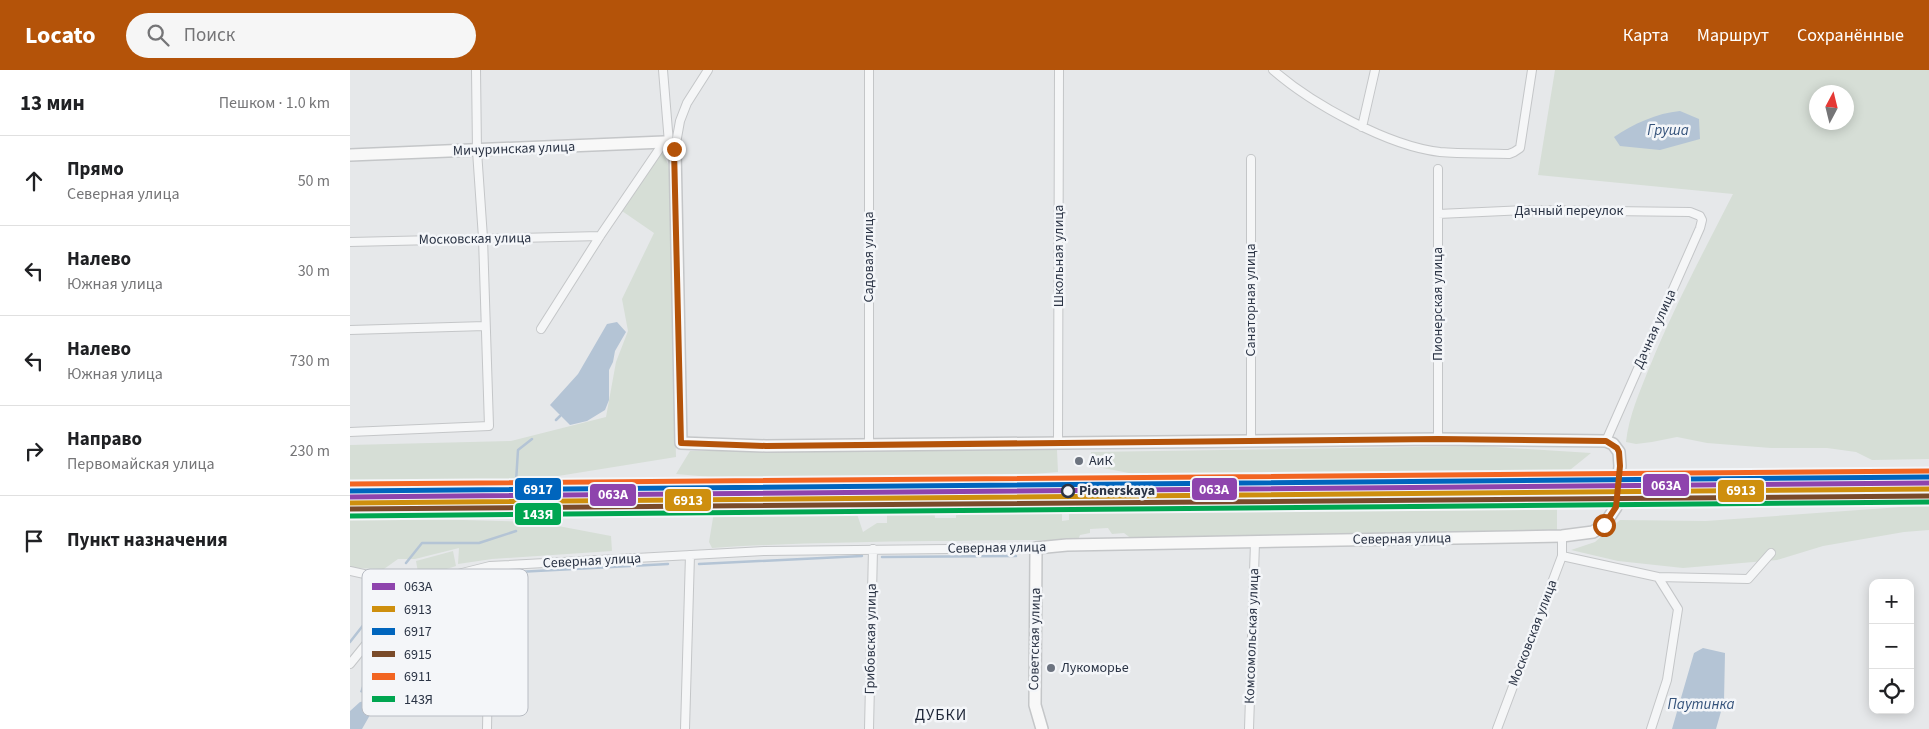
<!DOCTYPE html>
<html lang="ru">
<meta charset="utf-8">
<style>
:root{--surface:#fff;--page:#f6f6f6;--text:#202124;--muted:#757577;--line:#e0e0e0;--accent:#b45309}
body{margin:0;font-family:"Source Sans 3",sans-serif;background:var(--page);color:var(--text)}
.controls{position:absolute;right:15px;bottom:15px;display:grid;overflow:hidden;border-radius:10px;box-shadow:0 2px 12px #0003}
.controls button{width:45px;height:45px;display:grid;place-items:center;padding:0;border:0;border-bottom:1px solid var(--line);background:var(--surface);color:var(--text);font:25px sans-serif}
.compass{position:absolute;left:1459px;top:15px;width:45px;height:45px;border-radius:50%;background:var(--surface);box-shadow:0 2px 12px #0003;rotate:7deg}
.stop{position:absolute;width:15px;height:15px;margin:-11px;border:4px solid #b45309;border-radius:50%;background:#fff}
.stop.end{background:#b45309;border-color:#fff;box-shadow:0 1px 5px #0008}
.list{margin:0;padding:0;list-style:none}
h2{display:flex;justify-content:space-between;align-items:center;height:65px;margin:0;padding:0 20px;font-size:21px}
h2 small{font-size:16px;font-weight:400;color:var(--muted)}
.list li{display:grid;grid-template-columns:32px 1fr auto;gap:15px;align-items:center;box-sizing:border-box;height:90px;padding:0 20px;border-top:1px solid var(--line)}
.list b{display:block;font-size:19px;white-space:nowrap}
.list p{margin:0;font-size:16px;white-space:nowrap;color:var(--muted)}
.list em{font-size:16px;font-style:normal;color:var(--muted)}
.icon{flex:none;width:28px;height:28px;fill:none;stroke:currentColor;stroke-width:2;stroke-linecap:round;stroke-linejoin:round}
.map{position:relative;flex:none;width:1579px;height:659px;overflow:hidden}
header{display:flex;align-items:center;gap:30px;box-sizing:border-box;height:70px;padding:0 25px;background:var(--accent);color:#fff}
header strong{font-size:24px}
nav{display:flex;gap:28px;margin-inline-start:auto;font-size:18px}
.search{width:350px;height:45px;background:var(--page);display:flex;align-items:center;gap:12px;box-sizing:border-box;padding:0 18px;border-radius:28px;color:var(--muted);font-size:19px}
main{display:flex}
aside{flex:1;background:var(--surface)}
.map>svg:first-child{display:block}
.green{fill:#d6ded6;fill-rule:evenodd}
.water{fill:#b4c4d5}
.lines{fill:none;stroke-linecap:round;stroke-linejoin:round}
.stream{stroke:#b4c4d5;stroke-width:2.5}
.street-casing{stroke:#c4c6c8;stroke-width:10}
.secondary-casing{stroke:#c4c6c8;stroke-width:14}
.street{stroke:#f5f6f7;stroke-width:8}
.secondary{stroke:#f8f8f8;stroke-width:11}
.rail-1-casing{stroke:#f4f6f9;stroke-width:9}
.rail-2-casing{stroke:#f4f6f9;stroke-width:9}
.rail-3-casing{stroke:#f4f6f9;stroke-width:9}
.rail-4-casing{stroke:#f4f6f9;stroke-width:9}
.rail-5-casing{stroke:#f4f6f9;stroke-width:9}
.rail-6-casing{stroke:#f4f6f9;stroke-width:9}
.rail-1{stroke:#8e44ad;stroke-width:5}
.rail-2{stroke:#ce8f0e;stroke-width:5}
.rail-3{stroke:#0065bd;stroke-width:5}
.rail-4{stroke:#7a4b2a;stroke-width:5}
.rail-5{stroke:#f26522;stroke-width:5}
.rail-6{stroke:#00a651;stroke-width:5}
.route{stroke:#b45309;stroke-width:6}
.poi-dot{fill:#6c737f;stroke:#f4f6f9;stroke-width:2}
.stop-dot{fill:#f4f6f9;stroke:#2b3445;stroke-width:2.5}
.labels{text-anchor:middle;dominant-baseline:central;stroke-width:5;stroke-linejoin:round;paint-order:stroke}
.street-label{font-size:14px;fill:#2b3445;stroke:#f4f6f9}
.poi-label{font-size:14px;fill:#2b3445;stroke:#f4f6f9;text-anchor:start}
.stop-label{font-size:14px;font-weight:bold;fill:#2b3445;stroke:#f4f6f9;text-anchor:start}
.water-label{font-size:15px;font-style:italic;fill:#34527a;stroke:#f4f6f9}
.quarter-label{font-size:16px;letter-spacing:1px;fill:#1d2536;stroke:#f4f6f9}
.key{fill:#f4f6f9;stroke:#b8bcc3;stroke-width:1}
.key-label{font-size:14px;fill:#2b3445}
.line-badge{stroke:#f4f6f9;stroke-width:2}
.badge-label{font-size:14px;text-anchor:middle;font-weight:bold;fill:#fff}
</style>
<header>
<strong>Locato</strong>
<div class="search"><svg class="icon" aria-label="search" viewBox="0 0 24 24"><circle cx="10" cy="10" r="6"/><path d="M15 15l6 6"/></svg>Поиск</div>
<nav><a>Карта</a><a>Маршрут</a><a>Сохранённые</a></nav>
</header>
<main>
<aside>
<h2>13 мин<small>Пешком · 1.0 km</small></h2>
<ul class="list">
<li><svg class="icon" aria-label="ahead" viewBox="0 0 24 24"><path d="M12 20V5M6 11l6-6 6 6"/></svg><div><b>Прямо</b><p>Северная улица</p></div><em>50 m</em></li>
<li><svg class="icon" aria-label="left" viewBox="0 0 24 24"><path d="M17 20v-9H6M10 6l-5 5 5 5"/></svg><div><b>Налево</b><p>Южная улица</p></div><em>30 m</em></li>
<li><svg class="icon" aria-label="left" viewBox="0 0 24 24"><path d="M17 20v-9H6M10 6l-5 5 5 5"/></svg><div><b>Налево</b><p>Южная улица</p></div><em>730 m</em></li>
<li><svg class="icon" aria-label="right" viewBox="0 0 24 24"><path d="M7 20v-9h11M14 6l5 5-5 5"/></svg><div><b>Направо</b><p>Первомайская улица</p></div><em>230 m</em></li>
<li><svg class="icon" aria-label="arrive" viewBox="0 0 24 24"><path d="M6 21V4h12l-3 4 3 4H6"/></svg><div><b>Пункт назначения</b></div></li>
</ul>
</aside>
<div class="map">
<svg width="1579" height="659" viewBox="0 0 1579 659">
<rect width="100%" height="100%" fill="#e6e8ea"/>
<!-- green -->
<path class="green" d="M1205 0H1579V389L1522 390 1506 382 1477 378H1421L1357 373 1327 367 1302 372 1286 374 1276 372C1279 345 1290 321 1300 296 1324 237 1354 181 1383 124L1188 105ZM1466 22H1496V52H1466Z
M312 82 320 98 326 387 177 411 0 413V375L161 371 256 347 266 292 278 261 272 229 304 163 272 141Z
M1129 376 1241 383 1215 404 1071 402 939 405 779 403 742 396 741 382Z
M707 380 708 402 625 409 524 407 456 415 326 404 340 381Z
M1045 432 1207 434V463L783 470 774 463 762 464 758 458 740 459V463L730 465 727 472C679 468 631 471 583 471 509 472 435 473 362 478L359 472 364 442 398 447 418 444 506 441 513 462 527 453H537V440L584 439 585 448H606V438L712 436V451L719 450V435L797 440 946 437Z
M1579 435V460L1554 462 1473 476 1427 490 1333 498 1268 491 1221 480 1245 472 1270 450 1356 451Z
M0 447 187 452 261 466 262 481 142 489 108 494 109 478 65 489H48L34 499 0 498Z
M103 481 106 496 69 508 66 491Z"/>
<!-- water -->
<path class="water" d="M1330 41 1349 49 1350 69 1310 80 1270 76 1264 67C1283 54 1307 43 1330 41Z
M267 252 276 262 265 281 263 292 259 300V330L255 340 237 351 220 355 200 335 228 304 257 254Z
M81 528H88L87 534 52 585 34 591 36 610 45 621 35 629 31 624H23L17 633 20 645 12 659H0V641L10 632 15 631 18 625 10 622 20 592 31 573 54 563 66 542Z
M1353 578 1375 583 1374 631 1366 659H1322L1344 583Z"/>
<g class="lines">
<!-- stream -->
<path class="stream" d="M206 350 210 346
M166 412 168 380 182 369
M532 487 666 486
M56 493 72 473H129L166 461
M349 494 512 486
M149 503 318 494
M109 509 130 505
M88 528 96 515
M0 572 40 521"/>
<defs>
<path id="street" d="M313 0 319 73
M923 0C962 34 1038 76 1090 82 1112 84 1136 83 1159 84L1164 82 1170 78 1182 0
M1012 57 1025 0
M325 79 330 51 337 33 358 0
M901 89V371
M1088 99V369
M1088 144 1177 140 1340 142 1350 146 1352 150 1350 158 1256 371
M0 172 250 166
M191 259 250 166 314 72
M0 260 135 256
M0 362 139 356 133 168 127 81 126 0
M708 373 709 0
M519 374V0
M1212 486 1308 507 1328 539 1317 610 1301 659
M0 501 64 515 140 496 414 481 686 478
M1308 507 1398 509 1421 483
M0 594 64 515
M137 659 140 496
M335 659 340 485
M519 659 523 479
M899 659 905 472
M1147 659 1212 486V466"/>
<path id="secondary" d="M0 85 314 72 323 75 325 79 331 373 416 376 1088 369 1256 371 1263 374 1269 382 1270 396 1266 437 1254 455 1243 462 1212 466 717 475 686 478 685 635 692 659"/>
</defs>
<!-- street casing -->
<use href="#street" class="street-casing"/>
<!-- secondary casing -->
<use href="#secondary" class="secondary-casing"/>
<!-- street -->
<use href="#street" class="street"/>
<!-- secondary -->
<use href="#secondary" class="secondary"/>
<defs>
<path id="rail-1" d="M0 427 1579 413"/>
<path id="rail-2" d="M0 433 1579 419"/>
<path id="rail-3" d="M0 421 1579 407"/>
<path id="rail-4" d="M0 439 1579 426"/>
<path id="rail-5" d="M0 414 1579 401"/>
<path id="rail-6" d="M0 446 1579 432"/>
</defs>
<!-- rail-1 casing -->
<use href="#rail-1" class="rail-1-casing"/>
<!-- rail-2 casing -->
<use href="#rail-2" class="rail-2-casing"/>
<!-- rail-3 casing -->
<use href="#rail-3" class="rail-3-casing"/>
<!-- rail-4 casing -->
<use href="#rail-4" class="rail-4-casing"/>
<!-- rail-5 casing -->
<use href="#rail-5" class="rail-5-casing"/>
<!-- rail-6 casing -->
<use href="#rail-6" class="rail-6-casing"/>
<!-- rail-1 -->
<use href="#rail-1" class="rail-1"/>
<!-- rail-2 -->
<use href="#rail-2" class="rail-2"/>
<!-- rail-3 -->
<use href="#rail-3" class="rail-3"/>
<!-- rail-4 -->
<use href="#rail-4" class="rail-4"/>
<!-- rail-5 -->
<use href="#rail-5" class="rail-5"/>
<!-- rail-6 -->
<use href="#rail-6" class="rail-6"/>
</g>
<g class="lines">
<!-- route -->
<path class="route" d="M324 79 331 373 416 376 1088 369 1256 371 1267 378 1269 382 1270 396 1266 437 1254 455"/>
</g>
<!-- markers -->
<g class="poi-dot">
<circle cx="729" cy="391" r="5"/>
<circle cx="701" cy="598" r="5"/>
</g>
<circle class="stop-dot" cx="718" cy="421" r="6"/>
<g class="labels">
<!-- street labels -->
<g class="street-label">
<text transform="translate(164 79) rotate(-2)">Мичуринская улица</text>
<text x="1219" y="141">Дачный переулок</text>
<text transform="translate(125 169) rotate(-1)">Московская улица</text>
<text transform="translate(709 186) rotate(-90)">Школьная улица</text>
<text transform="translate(519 187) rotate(-90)">Садовая улица</text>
<text transform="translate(901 230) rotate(-90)">Санаторная улица</text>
<text transform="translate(1088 234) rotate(-90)">Пионерская улица</text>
<text transform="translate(1305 259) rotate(-66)">Дачная улица</text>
<text transform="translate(1052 469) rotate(-1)">Северная улица</text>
<text transform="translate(647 478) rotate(-1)">Северная улица</text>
<text transform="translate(242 491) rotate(-3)">Северная улица</text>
<text transform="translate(1183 563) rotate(-69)">Московская улица</text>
<text transform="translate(902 566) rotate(-88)">Комсомольская улица</text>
<text transform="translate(521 569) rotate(-89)">Грибовская улица</text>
<text transform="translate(685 569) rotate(-89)">Советская улица</text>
</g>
<!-- poi labels -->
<g class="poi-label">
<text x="739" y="391">АиК</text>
<text x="711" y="598">Лукоморье</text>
</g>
<!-- stop labels -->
<g class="stop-label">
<text x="729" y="421">Pionerskaya</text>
</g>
<!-- water labels -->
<g class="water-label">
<text x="1318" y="60">Груша</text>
<text x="1351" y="634">Паутинка</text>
</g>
<!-- quarter labels -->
<g class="quarter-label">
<text x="591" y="645">ДУБКИ</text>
</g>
</g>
<!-- legend -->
<rect x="12" y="499" width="166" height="147" rx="8" class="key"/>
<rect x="22" y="513" width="23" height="7" fill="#8e44ad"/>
<rect x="22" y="536" width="23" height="6" fill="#ce8f0e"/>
<rect x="22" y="558" width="23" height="7" fill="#0065bd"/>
<rect x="22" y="581" width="23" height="6" fill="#7a4b2a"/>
<rect x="22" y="603" width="23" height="7" fill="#f26522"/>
<rect x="22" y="626" width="23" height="6" fill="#00a651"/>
<g class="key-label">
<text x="54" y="521">063А</text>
<text x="54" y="544">6913</text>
<text x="54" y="566">6917</text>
<text x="54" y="589">6915</text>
<text x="54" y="611">6911</text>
<text x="54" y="634">143Я</text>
</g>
<g class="line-badge">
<rect x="1292" y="403" width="48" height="24" rx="5" fill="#8e44ad"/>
<rect x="164" y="407" width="48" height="24" rx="5" fill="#0065bd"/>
<rect x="841" y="407" width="47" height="24" rx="5" fill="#8e44ad"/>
<rect x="1367" y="409" width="48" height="24" rx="5" fill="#ce8f0e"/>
<rect x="239" y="413" width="48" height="24" rx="5" fill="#8e44ad"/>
<rect x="314" y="418" width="48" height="24" rx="5" fill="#ce8f0e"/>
<rect x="164" y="432" width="48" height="24" rx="5" fill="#00a651"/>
</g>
<g class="badge-label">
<text x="1316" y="420">063А</text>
<text x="188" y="424">6917</text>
<text x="864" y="424">063А</text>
<text x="1391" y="425">6913</text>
<text x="263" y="429">063А</text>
<text x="338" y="435">6913</text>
<text x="188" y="449">143Я</text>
</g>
</svg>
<div class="controls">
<button>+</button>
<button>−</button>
<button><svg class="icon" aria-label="locate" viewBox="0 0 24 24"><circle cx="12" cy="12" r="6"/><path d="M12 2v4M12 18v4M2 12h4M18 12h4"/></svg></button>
</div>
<svg class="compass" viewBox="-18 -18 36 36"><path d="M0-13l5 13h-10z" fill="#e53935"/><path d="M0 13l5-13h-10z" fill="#757577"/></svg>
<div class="stop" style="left:1254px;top:455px"></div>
<div class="stop end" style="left:324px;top:79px"></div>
</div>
</main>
